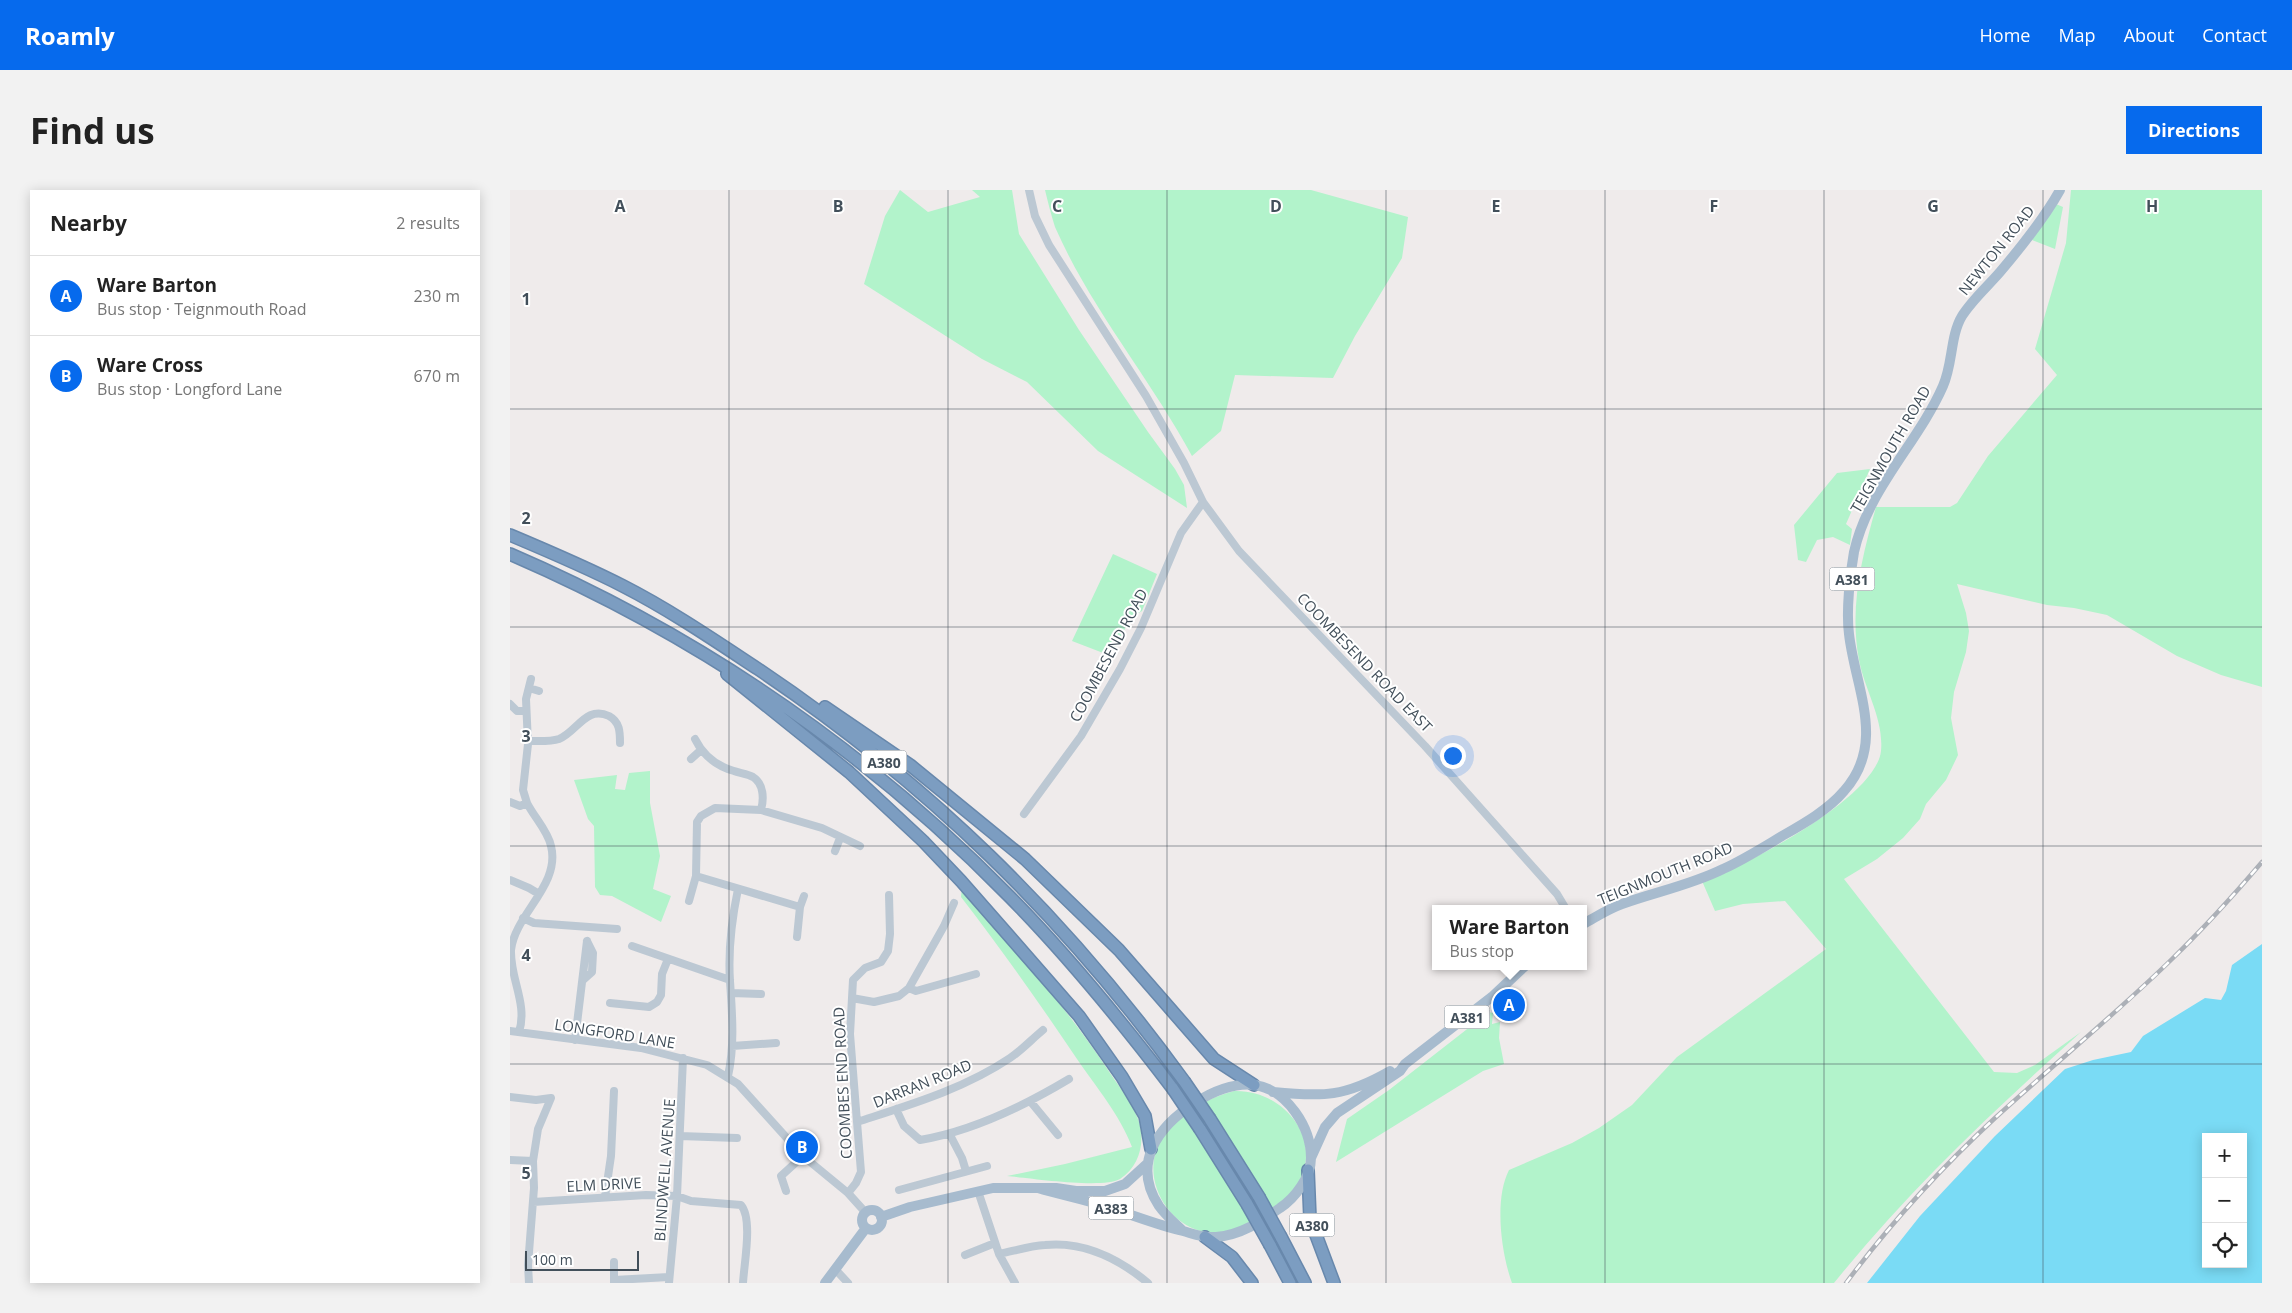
<!DOCTYPE html>
<meta charset="utf-8">
<style>
:root{--surface:#fff;--page:#f2f2f2;--text:#222;--muted:#767676;--line:#e0e0e0;--accent:#066aed}
body{margin:0;font-family:"Open Sans",sans-serif;background:var(--page);color:var(--text)}
.controls{position:absolute;right:15px;bottom:15px;display:grid;overflow:hidden;border-radius:0px;box-shadow:0 2px 12px #0003}
.controls button{width:45px;height:45px;display:grid;place-items:center;padding:0;border:0;border-bottom:1px solid var(--line);background:var(--surface);color:var(--text);font:25px sans-serif}
.scale{position:absolute;left:15px;bottom:12px;width:114px;box-sizing:border-box;padding-left:5px;border:2px solid #424f5a;border-top:0;font-size:14px;line-height:18px;white-space:nowrap;color:#424f5a;-webkit-text-stroke:4px #fff;paint-order:stroke}
.you{position:absolute;left:942px;top:565px;width:18px;height:18px;margin:-12px;border:4px solid #fff;border-radius:50%;background:#1a73e8;box-shadow:0 0 0 8px #1a73e833}
.badge{display:grid;place-items:center;width:32px;height:32px;border-radius:50%;background:var(--accent);color:#fff;font-size:16px;font-weight:700}
.pin{position:absolute;translate:-50% -50%;border:2px solid #fff;box-shadow:0 1px 5px #0006}
.popup{position:absolute;left:922px;top:715px;width:155px;height:65px;box-sizing:border-box;display:grid;place-content:center;border-radius:0px;background:var(--surface);filter:drop-shadow(0 1px 4px #0005);font-size:16px;white-space:nowrap;color:var(--muted)}
.popup b{font-size:19px;color:var(--text)}
.popup::after{content:'';position:absolute;left:50%;top:100%;margin-left:-10px;border:10px solid transparent;border-top-color:var(--surface)}
.list{margin:0;padding:0;list-style:none}
h2{display:flex;justify-content:space-between;align-items:center;height:65px;margin:0;padding:0 20px;font-size:21px}
h2 small{font-size:16px;font-weight:400;color:var(--muted)}
.list li{display:grid;grid-template-columns:32px 1fr auto;gap:15px;align-items:center;box-sizing:border-box;height:80px;padding:0 20px;border-top:1px solid var(--line)}
.list b{display:block;font-size:19px;white-space:nowrap}
.list p{margin:0;font-size:16px;white-space:nowrap;color:var(--muted)}
.list em{font-size:16px;font-style:normal;color:var(--muted)}
.icon{flex:none;width:28px;height:28px;fill:none;stroke:currentColor;stroke-width:2;stroke-linecap:round;stroke-linejoin:round}
.map{position:relative;flex:none;width:1752px;height:1093px;overflow:hidden;border-radius:0px}
header{display:flex;align-items:center;gap:30px;box-sizing:border-box;height:70px;padding:0 25px;background:var(--accent);color:#fff}
header strong{font-size:24px}
nav{display:flex;gap:28px;margin-inline-start:auto;font-size:18px}
.intro{display:flex;align-items:center;justify-content:space-between;box-sizing:border-box;height:120px;padding:0 30px}
h1{margin:0;font-size:35px}
.button{padding:12px 22px;border-radius:0px;background:var(--accent);color:#fff;font-size:18px;font-weight:700}
main{display:flex;gap:30px;padding:0 30px}
aside{flex:1;background:var(--surface);border-radius:0px;box-shadow:0 2px 12px #0003}
.map>svg:first-child{display:block}
.green{fill:#b2f3cb}
.water{fill:#7adbf5;fill-rule:evenodd}
.lines{fill:none;stroke-linecap:round;stroke-linejoin:round}
.highway-casing{stroke:#6888ac;stroke-width:14}
.minor{stroke:#bcc8d3;stroke-width:8}
.major{stroke:#a7bbce;stroke-width:10}
.highway{stroke:#7c9dc1;stroke-width:11}
.rail-casing{stroke:#acb0b7;stroke-width:4.5}
.rail{stroke:#fff;stroke-width:2.5;stroke-dasharray:8;stroke-linecap:butt}
.highway-bridge-casing{stroke:#6888ac;stroke-width:14;stroke-linecap:butt}
.highway-bridge{stroke:#7c9dc1;stroke-width:11}
.grid{fill:none;stroke:#424f5a;stroke-width:1;stroke-opacity:0.55}
.labels{text-anchor:middle;dominant-baseline:central;stroke-width:4;stroke-linejoin:round;paint-order:stroke}
.shield{fill:#fff;stroke:#7b848c;stroke-width:1}
.shield-label{font-size:14px;font-weight:bold;fill:#424f5a}
.street-label{font-size:15px;fill:#424f5a;stroke:#fff}
.grid-label{font-size:16px;text-anchor:middle;font-weight:bold;fill:#424f5a;stroke:#fff;stroke-width:4;stroke-linejoin:round;paint-order:stroke}
</style>
<header>
<strong>Roamly</strong>
<nav><a>Home</a><a>Map</a><a>About</a><a>Contact</a></nav>
</header>
<div class="intro"><h1>Find us</h1><a class="button">Directions</a></div>
<main>
<aside>
<h2>Nearby<small>2 results</small></h2>
<ul class="list">
<li><span class="badge">A</span><div><b>Ware Barton</b><p>Bus stop · Teignmouth Road</p></div><em>230 m</em></li>
<li><span class="badge">B</span><div><b>Ware Cross</b><p>Bus stop · Longford Lane</p></div><em>670 m</em></li>
</ul>
</aside>
<div class="map">
<svg width="1752" height="1093" viewBox="0 0 1752 1093">
<rect width="100%" height="100%" fill="#efebeb"/>
<!-- green -->
<path class="green" d="M390 0 418 22 470 7 462 0H502L509 44 569 140 638 242 665 279 674 295 677 318 588 261 517 192 472 169 354 94 375 26Z
M535 0H801L898 27 892 68 845 146 823 188 725 185 711 241 682 266C640 188 581 119 545 37 541 25 538 12 535 0Z
M1561 0H1752V497L1711 485 1667 466 1597 425 1564 418 1537 415 1447 394 1456 423 1459 441 1456 462 1444 502 1441 528 1448 565 1436 590 1416 614 1410 629 1393 648 1367 669 1334 689 1484 882 1507 883 1525 875 1571 842C1483 921 1398 1001 1324 1093H1002C991 1063 984 1009 999 980L1062 953 1089 938 1122 915 1167 867 1316 759 1275 711 1233 714 1205 721 1192 691C1234 677 1366 608 1371 561 1374 529 1355 501 1349 470 1339 417 1352 367 1366 317H1440L1447 313 1478 266 1547 185 1525 159 1556 53Z
M1546 14 1553 17 1545 59 1522 50Z
M1360 279 1336 334 1342 339 1340 355 1323 347 1307 350 1296 372 1288 370 1284 335 1327 283Z
M603 364 647 384 632 421 621 427 601 466 562 451Z
M140 581V613L150 666 143 699 161 706 151 732 102 706 90 705 85 697 84 636 78 629 64 590 107 585 105 599 115 600 119 583Z
M452 696C501 755 553 813 596 877 606 893 621 910 628 929 636 951 630 976 610 989 592 999 520 988 497 986L555 974 622 957C610 925 586 897 567 869 530 814 492 760 451 707Z
M979 822 983 823 982 834 990 832 989 848 994 874 973 881 826 972 837 929 879 900Z
M724 901C775 899 818 954 784 999 774 1012 761 1019 748 1027 732 1038 710 1046 691 1041 651 1031 628 978 655 944 672 922 698 908 724 901Z"/>
<!-- water -->
<path class="water" d="M1752 754V1093H1357L1410 1026 1485 946 1555 879 1583 870 1621 862 1633 846 1695 808 1711 810 1716 801 1722 775ZM1696 947H1733V1074H1696Z"/>
<g class="lines">
<defs>
<path id="highway" d="M0 345C38 361 76 377 113 396 160 420 204 450 248 479 418 593 554 726 674 891
M0 364C188 445 357 561 500 707 559 767 612 832 663 899
M217 484 339 582 413 651 451 691 569 826 612 887 635 926 641 959
M315 517 400 575 515 669 609 760 704 869 744 895
M700 929 749 1007
M690 939 737 1014
M798 980 800 1029 824 1093
M695 1047 722 1067 742 1093
M771 1047 795 1093
M760 1055 780 1093"/>
</defs>
<!-- highway casing -->
<use href="#highway" class="highway-casing"/>
<!-- minor -->
<path class="minor" d="M519 0 525 26 539 55 636 206 674 273 693 312 729 361 915 556 1047 704 1056 719
M19 498 29 501
M0 514 7 521H15
M185 549C193 565 206 576 224 581 229 583 238 584 243 587 254 594 254 609 251 620
M18 551C28 551 40 552 49 549 67 542 76 515 99 526 110 532 110 542 110 553
M181 569 191 560
M0 612 10 616 17 613C24 627 38 641 41 656 51 695 5 724 1 760 0 789 18 814 9 842
M17 613 13 600 18 554 16 509 21 489
M514 624 571 546 610 479 631 438 671 343 693 312
M325 661 330 648
M186 686 290 717
M0 690 19 698 29 704
M179 711 186 686 187 632 191 626 205 618 251 620 312 638 350 656
M13 728 24 733 107 739
M287 747 290 717 294 706
M122 756 220 790
M73 790 82 782 83 763 77 751
M399 798 406 801 466 784
M221 803 251 804
M342 808 364 812 389 806 399 798 434 736 444 713
M100 813 139 817 147 812 151 805 152 784 158 769
M0 841 131 858 197 875 228 894 293 966 338 1003 356 1023
M65 850 77 751
M222 856 266 853
M218 886C225 855 222 822 220 791 218 761 222 728 228 699
M0 907 26 910 41 908 28 939 23 971 24 998 18 1075 19 1093
M520 911 548 945
M386 919 394 936 410 950C463 941 514 916 559 889
M347 932C399 915 454 899 500 868 512 860 522 849 533 840
M440 945 452 968 456 981
M170 946 227 948
M0 970 23 971
M389 1000 477 976
M276 1001 271 986 293 966
M468 1001 489 1064 505 1093
M338 1003 346 993 351 982 340 844 343 790 355 778 371 772 378 761 380 744 379 705
M95 1007 101 966 104 901
M23 1012 136 1005 167 1006 181 1011 231 1015C243 1029 234 1074 233 1093
M489 1064C504 1061 519 1056 535 1055 574 1051 608 1068 638 1093
M455 1065 485 1053
M104 1072V1093
M325 1079 338 1093
M104 1090 159 1087
M159 1093 167 1006 173 868"/>
<!-- major -->
<path class="major" d="M1073 734C1086 727 1098 719 1112 714 1145 702 1181 695 1213 679 1233 670 1252 658 1272 646 1293 634 1318 620 1334 601 1377 553 1345 498 1339 444 1336 421 1340 384 1344 362 1358 299 1408 253 1433 196 1443 174 1440 146 1452 126 1462 110 1478 96 1490 82 1512 56 1534 29 1550 0
M763 902C813 907 835 907 880 881
M801 968 815 937 827 923 890 881 895 874 983 806 1015 776
M528 998C551 1005 574 1009 597 1017 623 1025 647 1035 673 1041 684 1044 693 1048 706 1047 731 1045 750 1032 770 1018 785 1008 801 987 801 968 801 937 777 900 745 895 725 892 701 902 685 913 648 936 621 974 649 1016 656 1026 665 1033 673 1041
M352 1030a10 10 0 1 1 20 0a10 10 0 1 1-20 0Z
M371 1027 400 1017 483 998H546L566 1001H595L615 994 638 973
M315 1093 356 1038"/>
<!-- highway -->
<use href="#highway" class="highway"/>
<defs>
<path id="rail" d="M1336 1093C1380 1034 1431 978 1485 928 1544 874 1606 824 1662 769 1694 738 1723 706 1752 672"/>
</defs>
<!-- rail casing -->
<use href="#rail" class="rail-casing"/>
<!-- rail -->
<use href="#rail" class="rail"/>
<defs>
<path id="highway-bridge" d="M674 891 700 929
M663 899 690 939
M749 1007 771 1047
M737 1014 760 1055"/>
</defs>
<!-- highway-bridge casing -->
<use href="#highway-bridge" class="highway-bridge-casing"/>
<!-- highway-bridge -->
<use href="#highway-bridge" class="highway-bridge"/>
</g>
<!-- grid -->
<path class="grid" d="M219 0V1093M438 0V1093M657 0V1093M876 0V1093M1095 0V1093M1314 0V1093M1533 0V1093M0 219H1752M0 437H1752M0 656H1752M0 874H1752"/>
<g class="labels">
<!-- shield labels -->
<g class="shield">
<rect x="1319.5" y="377.5" width="45" height="23" rx="4"/>
<rect x="351.5" y="560.5" width="45" height="23" rx="4"/>
<rect x="934.5" y="815.5" width="45" height="23" rx="4"/>
<rect x="578.5" y="1006.5" width="45" height="23" rx="4"/>
<rect x="779.5" y="1023.5" width="45" height="23" rx="4"/>
</g>
<g class="shield-label">
<text x="1342" y="389">A381</text>
<text x="374" y="572">A380</text>
<text x="957" y="827">A381</text>
<text x="601" y="1018">A383</text>
<text x="802" y="1035">A380</text>
</g>
<!-- street labels -->
<g class="street-label">
<text transform="translate(1486 60) rotate(-51)">NEWTON ROAD</text>
<text transform="translate(1380 259) rotate(-60)">TEIGNMOUTH ROAD</text>
<text transform="translate(598 465) rotate(-62)">COOMBESEND ROAD</text>
<text transform="translate(855 472) rotate(46)">COOMBESEND ROAD EAST</text>
<text transform="translate(1155 683) rotate(-22)">TEIGNMOUTH ROAD</text>
<text transform="translate(105 843) rotate(9)">LONGFORD LANE</text>
<text transform="translate(332 893) rotate(-93)">COOMBES END ROAD</text>
<text transform="translate(412 893) rotate(-22)">DARRAN ROAD</text>
<text transform="translate(154 980) rotate(-86)">BLINDWELL AVENUE</text>
<text transform="translate(94 994) rotate(-3)">ELM DRIVE</text>
</g>
</g>
<g class="grid-label">
<text x="110" y="22">A</text>
<text x="328" y="22">B</text>
<text x="547" y="22">C</text>
<text x="766" y="22">D</text>
<text x="986" y="22">E</text>
<text x="1204" y="22">F</text>
<text x="1423" y="22">G</text>
<text x="1642" y="22">H</text>
<text x="16" y="115">1</text>
<text x="16" y="334">2</text>
<text x="16" y="552">3</text>
<text x="16" y="771">4</text>
<text x="16" y="989">5</text>
</g>
</svg>
<div class="controls">
<button>+</button>
<button>−</button>
<button><svg class="icon" aria-label="locate" viewBox="0 0 24 24"><circle cx="12" cy="12" r="6"/><path d="M12 2v4M12 18v4M2 12h4M18 12h4"/></svg></button>
</div>
<div class="scale">100 m</div>
<div class="you"></div>
<div class="pin badge" style="left:999px;top:815px">A</div>
<div class="popup"><b>Ware Barton</b>Bus stop</div>
<div class="pin badge" style="left:292px;top:957px">B</div>
</div>
</main>
